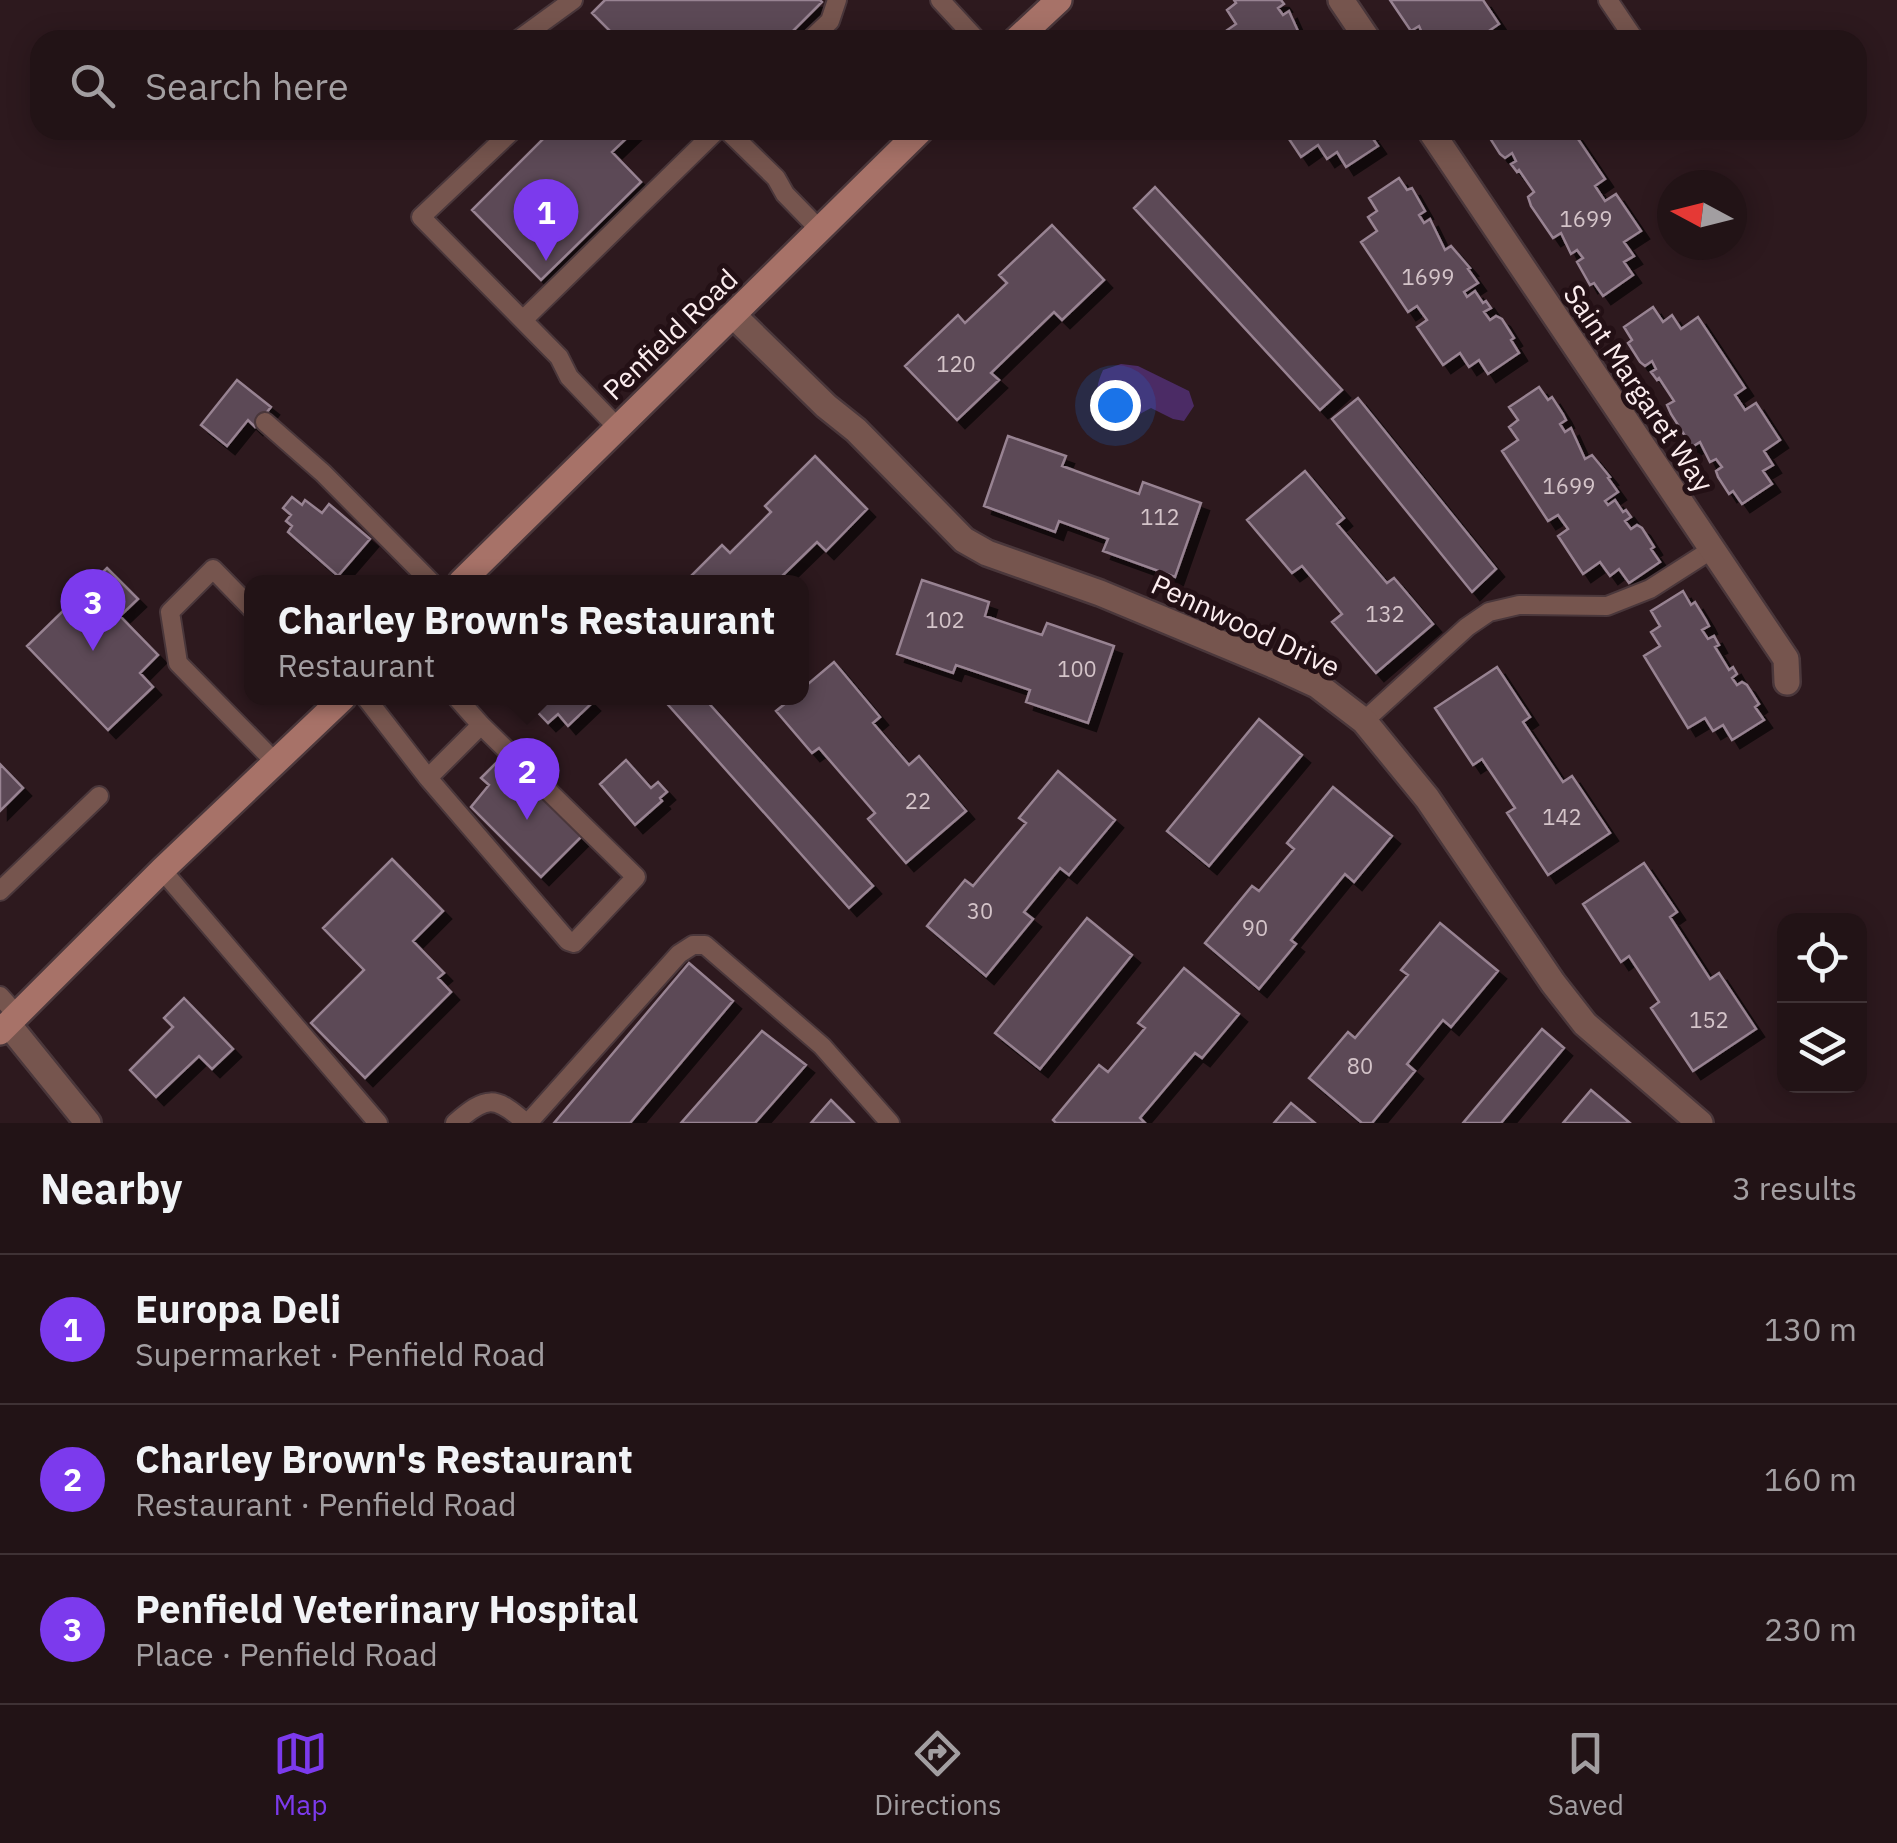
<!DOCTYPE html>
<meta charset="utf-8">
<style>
:root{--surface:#221316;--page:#2a1c1f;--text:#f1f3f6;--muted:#a29ea1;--line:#3f3235;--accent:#7c3aed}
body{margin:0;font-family:"IBM Plex Sans",sans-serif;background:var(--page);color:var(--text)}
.controls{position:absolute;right:30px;bottom:30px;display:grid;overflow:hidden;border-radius:20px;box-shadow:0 5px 25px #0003}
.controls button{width:90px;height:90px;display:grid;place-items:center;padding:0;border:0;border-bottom:2px solid var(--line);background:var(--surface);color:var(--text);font:50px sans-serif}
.compass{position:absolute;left:1657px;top:170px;width:90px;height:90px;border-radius:50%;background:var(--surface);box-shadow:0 5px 25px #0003;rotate:277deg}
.you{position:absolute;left:1115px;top:405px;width:35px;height:35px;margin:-25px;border:8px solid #fff;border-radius:50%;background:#1a73e8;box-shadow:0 0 0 15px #1a73e833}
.badge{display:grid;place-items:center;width:65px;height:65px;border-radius:50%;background:var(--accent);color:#fff;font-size:32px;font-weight:700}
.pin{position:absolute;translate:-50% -82px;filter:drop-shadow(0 2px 5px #0008)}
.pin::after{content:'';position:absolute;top:52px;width:35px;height:30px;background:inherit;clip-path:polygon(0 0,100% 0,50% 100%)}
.popup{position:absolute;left:244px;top:575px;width:565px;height:130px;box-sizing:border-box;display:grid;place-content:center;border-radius:20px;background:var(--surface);filter:drop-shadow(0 2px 8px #0005);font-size:32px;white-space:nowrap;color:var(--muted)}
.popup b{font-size:38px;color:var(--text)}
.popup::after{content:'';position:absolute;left:50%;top:100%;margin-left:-20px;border:20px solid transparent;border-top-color:var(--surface)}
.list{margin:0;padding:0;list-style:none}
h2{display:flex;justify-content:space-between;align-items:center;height:130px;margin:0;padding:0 40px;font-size:42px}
h2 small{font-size:32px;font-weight:400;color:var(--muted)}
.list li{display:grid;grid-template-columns:65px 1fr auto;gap:30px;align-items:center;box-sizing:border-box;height:150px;padding:0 40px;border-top:2px solid var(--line)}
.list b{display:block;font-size:38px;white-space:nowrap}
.list p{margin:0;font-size:32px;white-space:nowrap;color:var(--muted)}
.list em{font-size:32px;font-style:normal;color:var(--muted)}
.icon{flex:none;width:55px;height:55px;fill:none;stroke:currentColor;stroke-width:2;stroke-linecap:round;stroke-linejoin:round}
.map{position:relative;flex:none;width:1897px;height:1123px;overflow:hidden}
.search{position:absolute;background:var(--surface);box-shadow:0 5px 25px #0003;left:30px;right:30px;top:30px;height:110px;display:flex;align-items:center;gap:25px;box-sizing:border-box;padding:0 35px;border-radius:30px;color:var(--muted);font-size:38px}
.sheet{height:580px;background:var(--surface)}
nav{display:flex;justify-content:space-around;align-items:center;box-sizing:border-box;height:140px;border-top:2px solid var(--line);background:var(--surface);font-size:28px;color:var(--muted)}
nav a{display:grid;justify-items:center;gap:5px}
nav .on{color:var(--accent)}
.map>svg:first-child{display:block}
.water{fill:#4b2b65}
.building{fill:#5b4856;stroke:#988392;stroke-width:2.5;filter:url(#shadow)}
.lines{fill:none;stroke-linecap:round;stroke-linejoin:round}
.lane-casing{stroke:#4a373b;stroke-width:22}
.street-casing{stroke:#4a373b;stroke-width:30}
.secondary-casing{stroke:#4a373b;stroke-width:30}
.lane{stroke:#76554e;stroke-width:18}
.street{stroke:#76554e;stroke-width:25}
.secondary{stroke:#a77268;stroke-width:25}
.labels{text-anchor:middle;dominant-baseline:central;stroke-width:10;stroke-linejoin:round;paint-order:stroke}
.number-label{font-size:22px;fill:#d4c4c9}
.street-label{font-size:28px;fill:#fcedef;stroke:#231015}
</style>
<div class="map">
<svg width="1897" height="1123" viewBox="0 0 1897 1123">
<defs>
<filter id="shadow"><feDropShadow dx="8" dy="8" stdDeviation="0" flood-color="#0009"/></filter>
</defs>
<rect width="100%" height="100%" fill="#2d191e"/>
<!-- water -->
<path class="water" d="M1121 364 1138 366 1189 391 1194 406 1184 421 1173 419 1151 408 1125 422C1097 412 1091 396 1103 370Z"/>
<!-- building -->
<path class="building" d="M605 0H820L822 2 784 40H605L612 33 592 13Z
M1234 0H1281L1284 4 1278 8 1283 15 1289 11 1302 40H1223L1220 35 1236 24 1227 10 1236 3Z
M1390 0H1483L1499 24 1483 35 1486 40H1425L1419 26 1411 31Z
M552 130H635L612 152 641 182 541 280 472 210Z
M1283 130H1372L1369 133 1378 146 1346 167 1337 152 1327 159 1318 145 1301 157Z
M1491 130H1572L1605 179 1595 186 1605 201 1616 194 1641 231 1624 242 1634 256 1624 262 1633 275 1603 296 1594 283 1590 285 1577 262 1583 258 1577 250 1571 254 1561 233 1553 238 1531 206 1528 197 1534 192 1519 170 1517 172 1511 164 1516 161 1512 153 1505 158 1500 154 1488 135Z
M1399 178 1407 190 1412 188 1425 211 1419 215 1424 223 1430 219 1445 250 1451 246 1470 268 1468 269 1478 283 1464 292 1467 297 1475 291 1483 303 1486 301 1491 308 1484 312 1490 320 1496 316 1502 319 1514 338 1511 340 1519 353 1488 374 1479 360 1469 367 1460 353 1443 365 1417 327 1427 320 1417 306 1408 312 1361 242 1377 231 1368 217 1377 211 1369 198Z
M1155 187 1342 390 1320 410 1134 208Z
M1052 225 1104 280 1062 320 1054 312 991 373 999 380 957 420 905 366 958 315 965 323 1007 283 999 275Z
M1653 307 1663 322 1672 315 1681 329 1698 317 1745 388 1735 395 1745 410 1756 403 1780 440 1764 451 1773 465 1763 471 1772 484 1742 504 1733 491 1729 494 1718 477 1716 471 1722 467 1716 459 1710 462 1700 442 1692 447 1671 414 1667 405 1674 401 1659 378 1657 380 1651 372 1656 369 1652 361 1645 366 1640 362 1628 343 1632 340 1624 327Z
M237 380 271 407 255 427 248 420 227 446 201 425Z
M1539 387 1548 400 1552 397 1563 414 1566 420 1560 424 1565 432 1571 428 1585 459 1592 455 1610 477 1608 478 1618 492 1605 501 1608 505 1615 500 1623 512 1626 510 1631 517 1625 521 1631 529 1637 525 1642 528 1654 547 1651 549 1660 562 1629 583 1619 569 1610 576 1600 562 1583 574 1558 536 1568 529 1558 515 1548 521 1502 451 1518 440 1509 427 1518 420 1509 407Z
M1358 398 1496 569 1472 592 1332 419Z
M1008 436 1066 456 1062 466 1139 494 1143 482 1201 503 1175 577 1103 551 1108 539 1059 521 1055 532 984 506Z
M815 456 867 509 826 551 817 542 776 582H685L722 545 730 553 771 512 765 506Z
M1305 471 1344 518 1337 524 1387 583 1394 578 1433 624 1376 673 1332 622 1342 614 1302 566 1292 573 1247 520Z
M292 497 302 505 305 500 322 513 329 504 370 539 338 576 288 532 292 526 286 521 291 515 283 508Z
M107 568 138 599 120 616 158 655 140 673 153 687 108 730 27 646Z
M922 580 989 602 985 616 1042 635 1047 623 1114 646 1088 723 1026 702 1030 690 956 665 953 673 897 654Z
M1683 591 1691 605 1695 602 1706 620 1709 626 1702 630 1708 639 1714 636 1719 645 1715 647 1729 670 1733 667 1737 674 1732 678 1737 685 1742 682 1747 685 1759 704 1755 707 1764 720 1732 740 1723 725 1713 731 1705 718 1688 728 1644 656 1660 646 1651 632 1660 626 1651 611Z
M834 662 880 717 873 723 909 765 919 756 966 811 906 863 868 819 875 813 819 748 812 753 776 711 792 698H802V689Z
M1497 667 1530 717 1523 722 1563 782 1572 776 1610 833 1548 875 1507 813 1515 808 1482 759 1473 765 1435 708Z
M524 698H587L592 703 568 726 558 714 548 723Z
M662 698H704L873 886 849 908Z
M1259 719 1302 755 1209 866 1167 831Z
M505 754 584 834 541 877 471 807 489 785 481 778Z
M626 760 651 788 658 782 667 792 660 798 662 801 635 825 600 784Z
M0 764 23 788 0 811Z
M1058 771 1115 820 1069 875 1060 868 1024 912 1033 919 986 976 927 926 965 880 973 886 1026 823 1019 818Z
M1333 787 1392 836 1354 882 1345 874 1291 940 1296 944 1259 989 1205 943 1252 886 1259 891 1294 849 1287 843Z
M392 859 443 911 413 941 444 973 438 978 451 992 365 1078 311 1023 364 970 323 928Z
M1644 863 1677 912 1670 917 1710 979 1719 973 1756 1029 1693 1071 1651 1008 1659 1002 1629 956 1621 962 1583 904Z
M1087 918 1132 955 1040 1069 995 1033Z
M1440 923 1498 971 1451 1027 1443 1020 1407 1064 1415 1071 1372 1123H1362L1309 1078 1348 1032 1355 1038 1408 975 1401 970Z
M689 963 733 1001 630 1123H554Z
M1184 968 1239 1014 1202 1058 1195 1053 1140 1118 1145 1123H1056L1053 1120 1099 1065 1108 1072 1145 1028 1138 1023Z
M184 998 233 1049 212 1069 199 1056 156 1097 130 1070 173 1027 164 1018Z
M1542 1029 1564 1048 1501 1123H1463Z
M762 1031 806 1065 755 1123H681Z
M1591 1090 1630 1123H1563Z
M831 1100 854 1123H811Z
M1291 1103 1315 1123H1274Z"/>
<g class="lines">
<defs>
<path id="lane" d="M940 0 977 40
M1608 0 1635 40
M518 40 573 0
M810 40 830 21 837 0
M513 130 421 217 559 357 569 377 617 427
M727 130 776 178 785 194 819 229
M523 320 717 130
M265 422 323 473 431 582
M252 609 213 569 170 612 178 663 275 762
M366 698 428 778 568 941 574 943 636 877 481 725 457 698
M1364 721 1467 627 1489 612 1519 605 1607 606 1650 589 1711 550
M428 778 481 725
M162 870 378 1123
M0 891 99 796
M0 996 17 1015
M455 1123C486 1096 495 1095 526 1123
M528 1123 679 954 693 945H705L822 1046 890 1123"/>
<path id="street" d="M1341 0 1368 40
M1430 130 1786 659 1787 682
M733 315 826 406 856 430 964 540 987 553 1100 593 1273 665 1317 685 1364 721 1427 798 1553 983 1585 1024 1700 1123
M8 1024 88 1123"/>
<path id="secondary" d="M1016 40 1059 0
M461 582 921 130
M0 1032 162 870 343 698"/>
</defs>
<!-- lane casing -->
<use href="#lane" class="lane-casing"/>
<!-- street casing -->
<use href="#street" class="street-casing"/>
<!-- secondary casing -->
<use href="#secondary" class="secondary-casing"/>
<!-- lane -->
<use href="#lane" class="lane"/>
<!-- street -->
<use href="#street" class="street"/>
<!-- secondary -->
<use href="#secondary" class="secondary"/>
</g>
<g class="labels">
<!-- number labels -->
<g class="number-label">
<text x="1586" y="218">1699</text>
<text x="1428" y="276">1699</text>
<text x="956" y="363">120</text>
<text x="1569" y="485">1699</text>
<text x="1160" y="516">112</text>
<text x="1385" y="613">132</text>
<text x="945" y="619">102</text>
<text x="1077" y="668">100</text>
<text x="918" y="800">22</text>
<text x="1562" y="816">142</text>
<text x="980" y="910">30</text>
<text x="1255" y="927">90</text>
<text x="1709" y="1019">152</text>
<text x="1360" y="1065">80</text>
</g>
<!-- street labels -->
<g class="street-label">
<text transform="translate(670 334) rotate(-44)">Penfield Road</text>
<text transform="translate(1639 388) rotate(56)">Saint Margaret Way</text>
<text transform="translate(1246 625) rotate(25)">Pennwood Drive</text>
</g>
</g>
</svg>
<div class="controls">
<button><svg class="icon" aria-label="locate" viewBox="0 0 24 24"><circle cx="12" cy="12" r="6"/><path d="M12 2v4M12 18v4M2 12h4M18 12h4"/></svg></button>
<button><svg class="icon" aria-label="layers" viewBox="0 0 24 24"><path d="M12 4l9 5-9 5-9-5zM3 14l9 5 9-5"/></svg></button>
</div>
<svg class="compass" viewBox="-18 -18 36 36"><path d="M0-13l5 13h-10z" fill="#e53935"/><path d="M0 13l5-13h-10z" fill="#a29ea1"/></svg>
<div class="you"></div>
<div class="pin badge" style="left:546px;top:261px">1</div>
<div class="pin badge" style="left:527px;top:820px">2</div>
<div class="popup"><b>Charley Brown's Restaurant</b>Restaurant</div>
<div class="pin badge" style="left:93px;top:651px">3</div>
<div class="search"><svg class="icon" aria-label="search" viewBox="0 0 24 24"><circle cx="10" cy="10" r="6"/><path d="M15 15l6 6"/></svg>Search here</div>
</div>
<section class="sheet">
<h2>Nearby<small>3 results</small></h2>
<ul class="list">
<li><span class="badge">1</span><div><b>Europa Deli</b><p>Supermarket · Penfield Road</p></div><em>130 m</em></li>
<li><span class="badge">2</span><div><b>Charley Brown's Restaurant</b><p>Restaurant · Penfield Road</p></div><em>160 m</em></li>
<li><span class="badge">3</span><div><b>Penfield Veterinary Hospital</b><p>Place · Penfield Road</p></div><em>230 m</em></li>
</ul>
</section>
<nav>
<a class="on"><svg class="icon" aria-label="map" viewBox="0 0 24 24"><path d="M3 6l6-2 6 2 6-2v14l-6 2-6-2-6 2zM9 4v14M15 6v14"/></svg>Map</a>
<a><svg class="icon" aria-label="directions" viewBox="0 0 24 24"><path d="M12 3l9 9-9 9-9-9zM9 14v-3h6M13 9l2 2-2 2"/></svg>Directions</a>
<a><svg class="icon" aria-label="saved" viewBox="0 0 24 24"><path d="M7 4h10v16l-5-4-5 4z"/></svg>Saved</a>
</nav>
